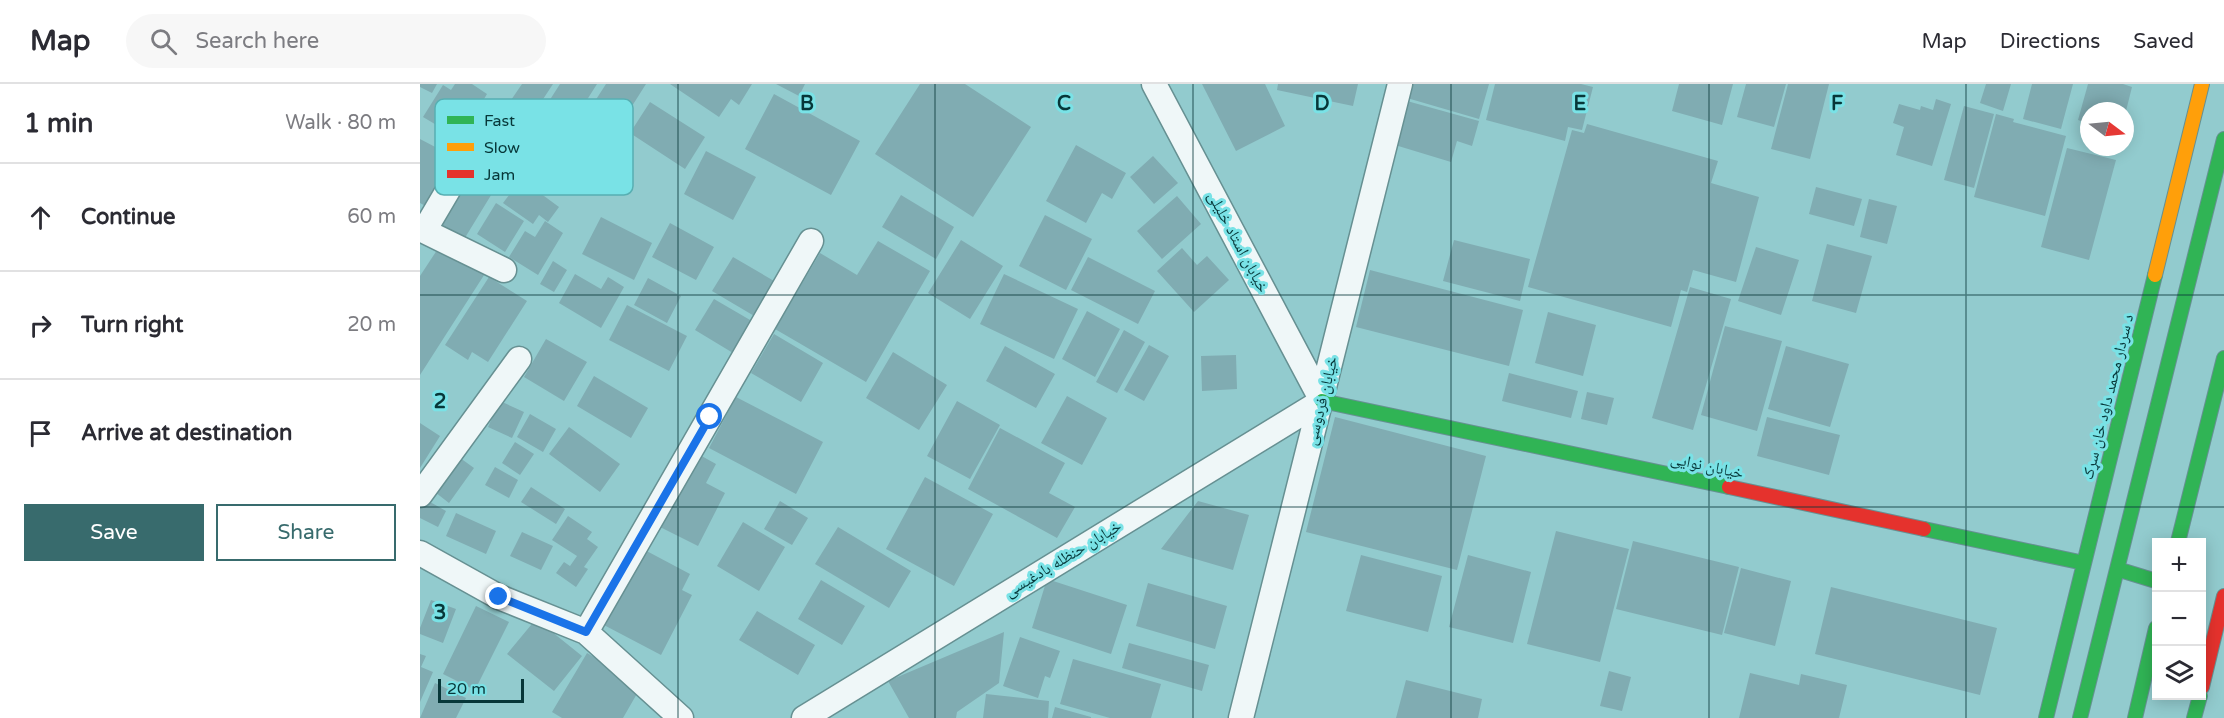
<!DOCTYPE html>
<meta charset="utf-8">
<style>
:root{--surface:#fff;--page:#f7f7f7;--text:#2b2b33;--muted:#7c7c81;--line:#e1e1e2;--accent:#386b6d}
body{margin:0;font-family:"Varela Round","Noto Naskh Arabic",sans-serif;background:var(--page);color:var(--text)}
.controls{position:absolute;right:18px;bottom:18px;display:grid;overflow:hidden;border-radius:0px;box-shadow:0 3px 15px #0003}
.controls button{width:54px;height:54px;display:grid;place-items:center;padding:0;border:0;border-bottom:2px solid var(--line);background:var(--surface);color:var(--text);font:30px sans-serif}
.compass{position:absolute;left:1660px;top:18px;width:54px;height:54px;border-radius:50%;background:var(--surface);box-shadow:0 3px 15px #0003;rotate:106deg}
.scale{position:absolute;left:18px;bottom:15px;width:86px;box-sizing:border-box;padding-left:6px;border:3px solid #073739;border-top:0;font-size:16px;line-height:21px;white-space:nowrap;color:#073739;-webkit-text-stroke:4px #79e2e6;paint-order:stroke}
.stop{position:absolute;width:18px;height:18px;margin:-14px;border:4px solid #1a73e8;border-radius:50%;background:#fff}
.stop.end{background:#1a73e8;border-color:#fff;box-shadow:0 2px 6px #0008}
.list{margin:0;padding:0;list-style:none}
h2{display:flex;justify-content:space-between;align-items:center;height:78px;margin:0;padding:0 24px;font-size:26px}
h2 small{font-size:20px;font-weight:400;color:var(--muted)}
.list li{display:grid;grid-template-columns:39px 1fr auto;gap:18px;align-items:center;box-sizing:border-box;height:108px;padding:0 24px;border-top:2px solid var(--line)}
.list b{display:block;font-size:22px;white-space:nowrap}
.list em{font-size:20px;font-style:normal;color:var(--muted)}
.actions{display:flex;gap:12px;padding:18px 24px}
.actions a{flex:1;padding:14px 0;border:2px solid var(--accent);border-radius:0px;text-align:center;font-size:21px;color:var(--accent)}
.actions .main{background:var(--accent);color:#fff}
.icon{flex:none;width:33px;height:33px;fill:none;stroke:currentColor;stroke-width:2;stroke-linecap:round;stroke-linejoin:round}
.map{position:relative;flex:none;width:1804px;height:634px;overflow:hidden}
header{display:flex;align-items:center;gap:36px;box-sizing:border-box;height:84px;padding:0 30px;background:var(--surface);border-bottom:2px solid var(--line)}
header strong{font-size:28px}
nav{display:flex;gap:33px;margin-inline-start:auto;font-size:21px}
.search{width:420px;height:54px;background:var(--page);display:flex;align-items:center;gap:15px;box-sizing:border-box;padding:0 21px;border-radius:33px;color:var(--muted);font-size:22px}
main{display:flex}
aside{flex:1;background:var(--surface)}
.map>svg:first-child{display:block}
.building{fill:#80acb2}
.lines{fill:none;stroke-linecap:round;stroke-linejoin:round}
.street-casing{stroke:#669092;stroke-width:27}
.fast-casing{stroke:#669092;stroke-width:16}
.slow-casing{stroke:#669092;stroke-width:16}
.jam-casing{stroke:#669092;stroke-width:16}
.street{stroke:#eff7f8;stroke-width:24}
.fast{stroke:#30b455;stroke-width:14}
.slow{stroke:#ff9f0a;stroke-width:14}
.jam{stroke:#e5322d;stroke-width:14}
.route{stroke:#1a73e8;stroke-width:8}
.grid{fill:none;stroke:#073739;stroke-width:1.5;stroke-opacity:0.55}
.labels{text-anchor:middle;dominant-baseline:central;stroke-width:6;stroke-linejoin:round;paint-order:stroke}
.street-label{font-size:16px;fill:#073739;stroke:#79e2e6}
.key{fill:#79e2e6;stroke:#57afb2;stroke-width:1.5}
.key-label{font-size:16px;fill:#073739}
.grid-label{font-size:20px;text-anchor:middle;font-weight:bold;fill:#073739;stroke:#79e2e6;stroke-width:6;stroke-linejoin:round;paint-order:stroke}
</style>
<header>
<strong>Map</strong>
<div class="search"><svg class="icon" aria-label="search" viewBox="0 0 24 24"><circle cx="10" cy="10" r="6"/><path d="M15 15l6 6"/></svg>Search here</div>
<nav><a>Map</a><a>Directions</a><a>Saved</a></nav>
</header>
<main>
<aside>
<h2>1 min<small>Walk · 80 m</small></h2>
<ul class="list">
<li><svg class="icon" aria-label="ahead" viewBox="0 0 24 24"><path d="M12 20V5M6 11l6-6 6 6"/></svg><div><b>Continue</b></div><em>60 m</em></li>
<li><svg class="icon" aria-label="right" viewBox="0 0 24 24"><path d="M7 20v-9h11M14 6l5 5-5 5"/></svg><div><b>Turn right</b></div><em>20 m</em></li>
<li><svg class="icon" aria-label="arrive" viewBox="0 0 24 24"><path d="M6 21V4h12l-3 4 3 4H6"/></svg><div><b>Arrive at destination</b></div></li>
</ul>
<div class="actions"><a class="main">Save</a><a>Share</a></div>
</aside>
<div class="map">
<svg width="1804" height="634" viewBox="0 0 1804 634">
<rect width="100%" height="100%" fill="#92cbce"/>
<!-- building -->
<path class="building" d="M0 0H17L12 9 0 3Z
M35 0H52L67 10 40 55 3 33 23 1 31 6Z
M102 0H133L110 35 123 45 111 63 83 43 96 24 89 19Z
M140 0H177L151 41 124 25Z
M186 0H226L186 63 157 45Z
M250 0H332L319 21 311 15 299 33Z
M356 0H385L379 12Z
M500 0H545L611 43 553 133 455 70Z
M782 0H845L865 42 816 67Z
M858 0H938L933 22 857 6Z
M991 0H1069L1059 35 987 14Z
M1075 0H1161L1173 3 1162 46 1148 43 1145 57 1066 36Z
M1259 0H1313L1302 41 1252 27Z
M1326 0H1366L1354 43 1317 33Z
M1368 0H1409L1390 75 1351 65Z
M1566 0H1591L1583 27 1560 19Z
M1612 0H1653L1641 45 1603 35Z
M1668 0H1703L1712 3 1706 27H1669V40L1658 36Z
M354 10 440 57 411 111 325 65Z
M1516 15 1531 20 1512 82 1476 71 1484 43 1473 39 1479 20 1500 26 1501 22 1513 26Z
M987 17 1059 37 1052 62 1037 57 1031 78 975 61Z
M230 18 285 53 265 85 210 49Z
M1544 22 1574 30 1554 104 1524 96Z
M1576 30 1594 35 1593 38 1646 52 1625 132 1554 113Z
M1167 40 1298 77 1291 99 1339 113 1316 198 1273 186 1267 208 1261 206 1251 243 1108 203 1152 46 1164 49Z
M0 55 38 75 11 125 0 119Z
M656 61 706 89 692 115 682 109 666 139 626 117Z
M1647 64 1696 76 1669 176 1621 163Z
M286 67 336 93 313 136 264 110Z
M59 68 87 85 43 157 15 140Z
M733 72 758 99 734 120 710 93Z
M101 95 139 123 128 138 119 131 113 140 83 119Z
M1396 103 1442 115 1434 142 1389 130Z
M481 111 534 143 516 175 462 143Z
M757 112 781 140 742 175 717 147Z
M1449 115 1477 122 1467 160 1440 153Z
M76 119 104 137 85 168 57 150Z
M625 131 672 155 646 206 599 182Z
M181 133 232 159 214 196 162 170Z
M125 137 143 149 118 191 89 173 105 147 115 153Z
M250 139 294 163 276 196 232 173Z
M541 156 583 182 550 235 508 209Z
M1034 156 1110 175 1100 217 1023 197Z
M458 157 510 187 446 298 355 245 400 169 437 191Z
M21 160 66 188 0 291V192Z
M1407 160 1452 172 1436 229 1392 217Z
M1336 163 1379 176 1361 231 1318 217Z
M762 164 777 181 787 172 809 196 774 228 737 187Z
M313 173 361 201 341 236 292 207Z
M668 173 735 207 718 240 651 206Z
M133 177 147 186 134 208 120 200Z
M950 186 1103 226 1089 282 936 243Z
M155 190 181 205 188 193 204 203 181 244 139 219Z
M584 190 658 225 634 275 560 240Z
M69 193 107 217 68 278 52 268 48 276 25 261Z
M228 194 261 212 247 239 214 221Z
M1270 203 1311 215 1273 346 1232 334Z
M294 215 337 240 318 272 275 246Z
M207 221 267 252 249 287 189 256Z
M667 227 700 245 675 293 642 275Z
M1128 228 1176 241 1163 292 1115 279Z
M1305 242 1362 257 1337 347 1281 331Z
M704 246 725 258 697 309 676 298Z
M354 250 403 279 381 318 331 289Z
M126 255 167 278 144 317 104 293Z
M729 261 749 272 724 317 704 306Z
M585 262 635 290 616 324 566 297Z
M1366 262 1429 280 1410 343 1348 325Z
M473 268 527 301 499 346 446 314Z
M816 271 817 305 782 307 781 272Z
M1089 289 1158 307 1151 334 1082 317Z
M174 292 228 324 211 354 157 322Z
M1167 308 1194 314 1187 341 1161 335Z
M647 312 687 334 662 381 621 359Z
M316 313 403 358 376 410 289 364Z
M80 317 104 328 92 354 68 343Z
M537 317 580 341 550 395 507 372Z
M110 330 136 345 123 368 97 353Z
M915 333 1066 372 1037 486 886 448Z
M1347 333 1420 351 1409 391 1337 372Z
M0 339 20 352 0 384Z
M149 343 200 380 180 408 129 370Z
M580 344 645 379 629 409 655 423 637 454 548 405Z
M95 358 114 370 100 391 82 379Z
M278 370 296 380 286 399 305 409 278 462 240 443Z
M36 371 54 384 29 419 11 405Z
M75 383 98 396 89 414 65 401Z
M505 393 573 430 534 502 466 465Z
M111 403 145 425 136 440 101 418Z
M3 414 26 427 18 443 0 434V419Z
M360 417 388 434 372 461 344 445Z
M778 417 829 431 813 486 741 465Z
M36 429 76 447 66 470 26 452Z
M148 432 172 448 167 455 178 463 164 483 168 485 156 503 136 489 144 478 150 482 157 472 132 456Z
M323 438 365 463 339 507 297 482Z
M418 443 491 487 469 524 395 480Z
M1136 447 1209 465 1180 578 1107 560Z
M102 448 133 462 121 486 90 472Z
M1213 457 1319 483 1302 551 1196 525Z
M221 464 270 490 262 506 272 511 241 571 182 540Z
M941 471 1022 492 1008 548 926 527Z
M1048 471 1111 488 1093 559 1029 543Z
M1321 484 1371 497 1355 562 1304 549Z
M627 495 707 521 691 570 612 544Z
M401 496 445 522 422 561 378 535Z
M728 499 807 522 795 565 716 542Z
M1411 503 1577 544 1560 611 1395 570Z
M11 516 36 525 23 559 0 550V544Z
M56 522 89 538 55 606 23 590Z
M337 527 395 561 378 591 319 556Z
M116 535 162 572 134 607 87 570Z
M584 548 579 599 537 628 536 634H489L468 597Z
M600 553 640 567 630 594 625 592 618 614 583 602Z
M709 559 789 581 782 607 702 584Z
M167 569 222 601 203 634H142L132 628Z
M0 570 6 572 1 583 13 588 0 618Z
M653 575 741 600 731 634H690L640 620Z
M1189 587 1211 593 1202 627 1180 622Z
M1330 589 1379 601 1381 590 1427 601 1419 634H1319Z
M986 596 1062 615 1058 634H976Z
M15 599 46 614 36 634H0Z
M566 610 629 617 628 634H563Z
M635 623 671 633V634H632Z"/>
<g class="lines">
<defs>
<path id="street" d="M0 145 84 186
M4 147 37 91
M0 411 99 275
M0 469 79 513 166 548 261 634
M166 548 391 157
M384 634 902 317 734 0
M821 634 980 0"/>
<path id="fast" d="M902 317 1309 403
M1504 445 1664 479
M1758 458 1804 274
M1697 485 1736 497
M1626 634 1735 191
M1660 634 1804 55
M1715 634 1736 544
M1774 634 1780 612"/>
<path id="slow" d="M1735 191 1782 0"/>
<path id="jam" d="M1309 403 1504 445
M1782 603 1804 512"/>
</defs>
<!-- street casing -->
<use href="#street" class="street-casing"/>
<!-- fast casing -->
<use href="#fast" class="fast-casing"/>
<!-- slow casing -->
<use href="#slow" class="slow-casing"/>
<!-- jam casing -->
<use href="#jam" class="jam-casing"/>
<!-- street -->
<use href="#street" class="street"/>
<!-- fast -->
<use href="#fast" class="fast"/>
<!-- slow -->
<use href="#slow" class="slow"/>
<!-- jam -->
<use href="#jam" class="jam"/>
</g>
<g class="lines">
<!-- route -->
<path class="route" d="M79 513 166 548 290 333"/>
</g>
<!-- grid -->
<path class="grid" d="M258 0V634M515 0V634M773 0V634M1031 0V634M1289 0V634M1546 0V634M0 211H1804M0 423H1804"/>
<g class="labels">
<!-- street labels -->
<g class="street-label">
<text transform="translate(818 158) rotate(62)">خیابان استاد خلیلی</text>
<text transform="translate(1688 313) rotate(-76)">د سردار محمد داود خان سړک</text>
<text transform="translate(902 317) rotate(-76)">خیابان فردوسی</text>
<text transform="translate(1287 382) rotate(12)">خیابان نوایی</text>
<text transform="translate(643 475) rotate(-31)">خیابان حنظله بادغیسی</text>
</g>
</g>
<!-- legend -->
<rect x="15" y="15" width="198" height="96" rx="9" class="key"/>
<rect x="27" y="32" width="27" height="8" fill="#30b455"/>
<rect x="27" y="59" width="27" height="8" fill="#ff9f0a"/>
<rect x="27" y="86" width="27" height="8" fill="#e5322d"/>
<g class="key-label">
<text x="64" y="42">Fast</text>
<text x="64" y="69">Slow</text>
<text x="64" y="96">Jam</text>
</g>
<g class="grid-label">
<text x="387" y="26">B</text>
<text x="644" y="26">C</text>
<text x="902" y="26">D</text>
<text x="1160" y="26">E</text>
<text x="1417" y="26">F</text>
<text x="20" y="324">2</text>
<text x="20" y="535">3</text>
</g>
</svg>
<div class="controls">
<button>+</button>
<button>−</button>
<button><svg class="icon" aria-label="layers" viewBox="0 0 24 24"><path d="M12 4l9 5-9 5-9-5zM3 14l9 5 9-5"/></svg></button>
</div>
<svg class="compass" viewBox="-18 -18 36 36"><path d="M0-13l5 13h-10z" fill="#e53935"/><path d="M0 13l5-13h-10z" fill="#7c7c81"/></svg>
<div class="scale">20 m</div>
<div class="stop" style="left:290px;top:333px"></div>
<div class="stop end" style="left:79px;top:513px"></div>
</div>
</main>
